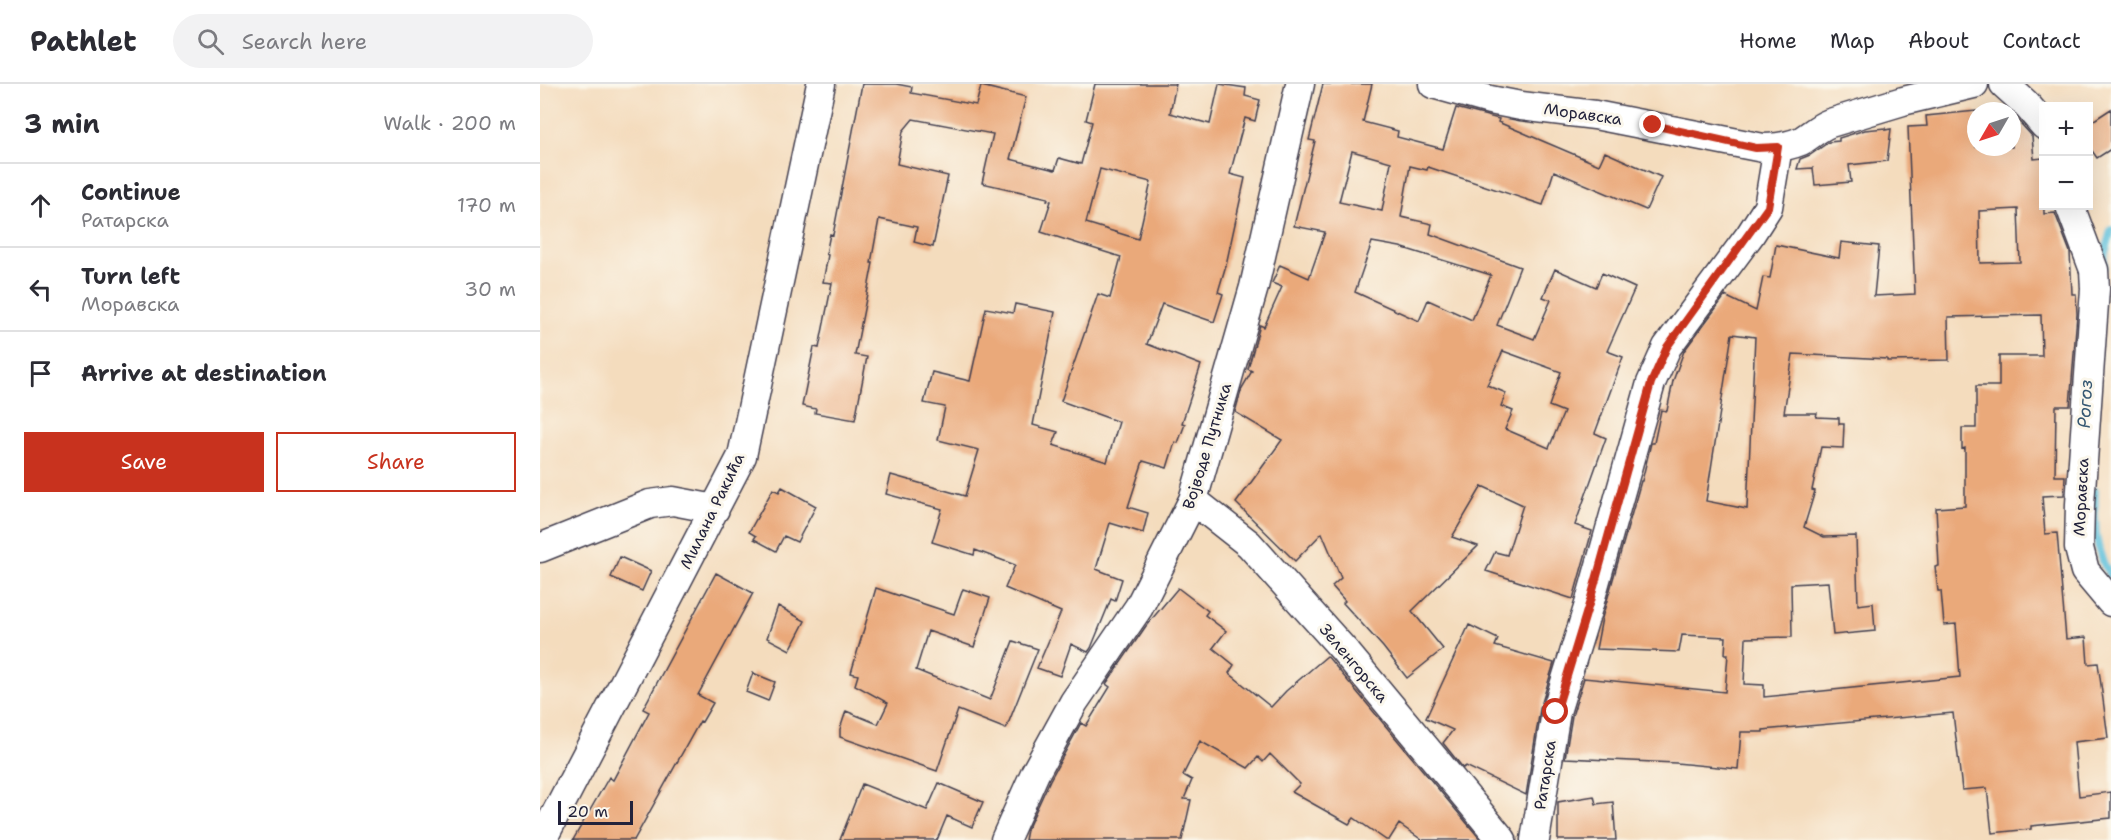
<!DOCTYPE html>
<meta charset="utf-8">
<style>
:root{--surface:#fff;--page:#f2f2f3;--text:#2b2b33;--muted:#7c7c81;--line:#e1e1e2;--accent:#c8321e}
body{margin:0;font-family:"Shantell Sans",sans-serif;background:var(--page);color:var(--text)}
.controls{position:absolute;right:18px;top:18px;display:grid;overflow:hidden;border-radius:0px;box-shadow:0 6px 24px #0002}
.controls button{width:54px;height:54px;display:grid;place-items:center;padding:0;border:0;border-bottom:2px solid var(--line);background:var(--surface);color:var(--text);font:30px sans-serif}
.compass{position:absolute;left:1427px;top:18px;width:54px;height:54px;border-radius:50%;background:var(--surface);box-shadow:0 6px 24px #0002;rotate:231deg}
.scale{position:absolute;left:18px;bottom:15px;width:75px;box-sizing:border-box;padding-left:6px;border:3px solid #22223b;border-top:0;font-size:16px;line-height:21px;white-space:nowrap;color:#22223b;-webkit-text-stroke:4px #fbf7ec;paint-order:stroke}
.stop{position:absolute;width:18px;height:18px;margin:-14px;border:4px solid #c8321e;border-radius:50%;background:#fff}
.stop.end{background:#c8321e;border-color:#fff;box-shadow:0 2px 6px #0008}
.list{margin:0;padding:0;list-style:none}
h2{display:flex;justify-content:space-between;align-items:center;height:78px;margin:0;padding:0 24px;font-size:26px}
h2 small{font-size:20px;font-weight:400;color:var(--muted)}
.list li{display:grid;grid-template-columns:39px 1fr auto;gap:18px;align-items:center;box-sizing:border-box;height:84px;padding:0 24px;border-top:2px solid var(--line)}
.list b{display:block;font-size:22px;white-space:nowrap}
.list p{margin:0;font-size:20px;white-space:nowrap;color:var(--muted)}
.list em{font-size:20px;font-style:normal;color:var(--muted)}
.actions{display:flex;gap:12px;padding:18px 24px}
.actions a{flex:1;padding:14px 0;border:2px solid var(--accent);border-radius:0px;text-align:center;font-size:21px;color:var(--accent)}
.actions .main{background:var(--accent);color:#fff}
.icon{flex:none;width:33px;height:33px;fill:none;stroke:currentColor;stroke-width:2;stroke-linecap:round;stroke-linejoin:round}
.map{position:relative;flex:none;width:1571px;height:756px;overflow:hidden}
header{display:flex;align-items:center;gap:36px;box-sizing:border-box;height:84px;padding:0 30px;background:var(--surface);border-bottom:2px solid var(--line)}
header strong{font-size:28px}
nav{display:flex;gap:33px;margin-inline-start:auto;font-size:21px}
.search{width:420px;height:54px;background:var(--page);display:flex;align-items:center;gap:15px;box-sizing:border-box;padding:0 21px;border-radius:33px;color:var(--muted);font-size:22px}
main{display:flex}
aside{flex:1;background:var(--surface)}
.map>svg:first-child{display:block}
.lines{fill:none;stroke-linecap:round;stroke-linejoin:round}
.stream{stroke:#5dc0dc;stroke-width:8}
.building{fill:#eaa97a;fill-rule:evenodd}
.minor-casing{stroke:#423e4e;stroke-width:31}
.minor{stroke:#fff;stroke-width:28}
.route{stroke:#c8321e;stroke-width:8}
.labels{text-anchor:middle;dominant-baseline:central;stroke-width:6;stroke-linejoin:round;paint-order:stroke}
.street-label{font-size:16px;fill:#22223b;stroke:#fbf7ec}
.water-label{font-size:18px;font-style:italic;fill:#375973;stroke:#fbf7ec}
</style>
<header>
<strong>Pathlet</strong>
<div class="search"><svg class="icon" aria-label="search" viewBox="0 0 24 24"><circle cx="10" cy="10" r="6"/><path d="M15 15l6 6"/></svg>Search here</div>
<nav><a>Home</a><a>Map</a><a>About</a><a>Contact</a></nav>
</header>
<main>
<aside>
<h2>3 min<small>Walk · 200 m</small></h2>
<ul class="list">
<li><svg class="icon" aria-label="ahead" viewBox="0 0 24 24"><path d="M12 20V5M6 11l6-6 6 6"/></svg><div><b>Continue</b><p>Ратарска</p></div><em>170 m</em></li>
<li><svg class="icon" aria-label="left" viewBox="0 0 24 24"><path d="M17 20v-9H6M10 6l-5 5 5 5"/></svg><div><b>Turn left</b><p>Моравска</p></div><em>30 m</em></li>
<li><svg class="icon" aria-label="arrive" viewBox="0 0 24 24"><path d="M6 21V4h12l-3 4 3 4H6"/></svg><div><b>Arrive at destination</b></div></li>
</ul>
<div class="actions"><a class="main">Save</a><a>Share</a></div>
</aside>
<div class="map">
<svg width="1571" height="756" viewBox="0 0 1571 756">
<rect width="100%" height="100%" fill="#fbf7ec"/>
<filter id="ink" filterUnits="userSpaceOnUse"><feTurbulence type="fractalNoise" baseFrequency=".0167" numOctaves="2"/><feDisplacementMap in="SourceGraphic" scale="12" xChannelSelector="R" yChannelSelector="G"/><feConvolveMatrix kernelMatrix="1 2 1 2 8 2 1 2 1" color-interpolation-filters="sRGB"/></filter>
<filter id="wash" filterUnits="userSpaceOnUse"><feTurbulence type="fractalNoise" baseFrequency=".008" numOctaves="4" result="noise"/><feDisplacementMap in="SourceGraphic" scale="24" xChannelSelector="R" yChannelSelector="G"/><feGaussianBlur stdDeviation="1.35" result="paint"/><feColorMatrix in="noise" values="0 0 0 0 0 0 0 0 0 0 0 0 0 0 0 0 0 1.4 0 .05"/><feComposite in="paint" operator="in"/></filter>
<g filter="url(#wash)">
<rect width="100%" height="100%" fill="#f4dcbd"/>
<g class="lines">
<!-- stream -->
<path class="stream" d="M1564 182V173L1571 146
M1555 407C1555 438 1553 466 1571 493"/>
</g>
<g id="blocks">
<!-- building -->
<path class="building" d="M322 0H356L372 3 371 9 436 21 441 2 486 13 470 75 515 86 519 74 541 80 552 38 546 36 555 0H636L630 29 670 40 679 0 706 4 705 12 720 16 715 37 705 34 690 90 705 94 686 181 678 208 683 210 674 238 622 220 607 260 661 281 642 339 645 340 638 359 635 358 627 384 603 377 588 423 608 429 603 449 570 439 556 485 582 495 575 517 571 515 551 564 548 568 531 560 520 592 497 584 521 528 465 504 475 481 435 466 434 471 392 458 402 425 346 410 351 391 425 412 439 366 398 356 405 323 384 319 392 288 430 297 446 224 473 229 475 220 515 228 493 341 518 348 513 361 567 378 579 338 521 317 558 210 570 214 581 173 501 148 511 117 507 116 508 114 442 99 453 50 373 35 363 47 357 80 408 92 393 163 374 158 377 143 339 135 331 179H333L315 271 327 273 315 336 275 329 276 325 262 322 274 263 279 264 292 199 283 198 288 171 286 170 290 150 293 151ZM560 85 611 98 598 155 546 139Z
M783 0H832L823 38 858 47 857 53 903 65 916 24 959 35 958 38 1059 81 1065 68 1121 93 1106 126 1014 87 1003 121 888 83 887 86 870 82 861 133 892 140 890 150 980 183 957 241 994 255 1011 216 1003 213 1015 185 1056 203 1062 189 1095 204 1067 267 1083 273 1055 349 1066 354 1035 441 1052 447 1033 515 946 487 955 468 967 471 983 421 942 402 912 453 938 462 872 527 903 565 867 594 843 563 803 519 805 517 792 502 801 494 782 449 755 477 696 419 742 356 695 328 702 304 712 287 708 285 720 241 724 243 742 203 732 199 740 181 769 194 785 148 754 142 775 57 769 56ZM812 67 851 78 842 127 799 118ZM832 158 860 163 951 191 932 236 888 216 879 237 815 208ZM963 267 1021 288 1009 322 1024 328 1009 364 965 345 973 327 961 322 966 309 947 301Z
M1571 25V65L1557 74 1548 61V40Z
M1436 27V63H1472V30L1492 52 1494 75 1503 74 1504 130 1515 129 1530 168 1532 210H1536L1537 230 1530 322H1516L1515 392H1525L1524 411 1502 412 1505 450 1517 449 1526 555 1546 553 1548 580 1558 579 1564 623 1568 654 1534 658 1539 712 1571 708V734L1491 742V745L1452 749 1447 704 1422 706 1413 629 1223 646V648H1201L1198 685 1136 679 1025 674 1032 632 1044 594 1185 608 1188 570H1185L1186 553 1142 551 1139 568 1056 565 1062 534 1101 397H1102L1111 359H1114L1121 326 1127 327 1133 297 1144 267 1185 212 1216 227 1223 193 1230 194 1236 161 1299 174 1301 158 1339 162 1334 212 1375 210 1368 43 1387 42 1386 32ZM1478 125 1480 178 1440 179 1439 127ZM1501 231 1502 272H1459V302H1436V344H1422V365L1425 364V422L1396 424 1399 482 1395 483 1398 507H1401L1404 541 1416 540 1420 593 1224 613V601L1204 600 1206 554 1252 553 1251 500 1288 498 1293 551 1335 547 1333 519 1318 521 1316 452 1284 453 1264 443 1275 407 1272 406 1281 363 1303 364 1304 340H1299V334L1276 333 1277 329H1244L1253 270 1347 275V277L1409 276 1408 233ZM1192 250 1215 253 1207 425 1166 417Z
M1345 44V46L1351 45 1347 77 1309 81 1311 98 1275 101 1273 84 1257 85 1260 75 1270 71 1289 58 1299 57V54L1325 46Z
M242 403 276 422 257 458 244 452 236 467 214 455 216 452 209 448 233 405 239 408Z
M80 473 111 487 102 507 71 493Z
M176 489 213 509 158 611 173 619 162 638 160 637 94 756H33L69 693 73 696 109 628 103 625Z
M336 504 414 530 423 505 450 514 434 563 388 547 376 586 450 616 473 557 498 565 466 645 418 626 397 687 300 653V645L306 627 338 640 348 619 315 601 318 591 311 589Z
M638 504 668 527 665 531 686 547 673 564 694 581 689 589 731 623 746 607 787 572 941 756H882L859 740 849 756H846L814 734 809 740 752 708 760 700 730 670 723 678 718 673 708 684 660 657 643 691 652 696 644 715 651 716 642 756H485L487 746 510 696 541 639 546 642 570 603 566 600 606 542Z
M238 522 265 537 250 566 227 554Z
M929 541 958 555 955 562 1014 579 1000 625 986 711 926 682 923 684 903 659 913 646 886 634Z
M213 589 235 598 228 617 206 608Z
M399 699 443 718 432 743 407 732 397 756H300L322 700 387 726Z
M1054 712 1056 720 1073 718 1076 756H1018V718Z"/>
</g>
</g>
<g filter="url(#ink)">
<use href="#blocks" fill-opacity="0" stroke="#423e4e" stroke-width="1.5"/>
<g class="lines">
<defs>
<path id="minor" d="M893 0 950 16 981 22 1055 31 1223 64C1236 64 1249 62 1261 57 1271 51 1279 43 1290 39L1363 17 1434 0
M1464 0 1485 19 1504 41
M1530 122 1554 186 1555 205 1540 420 1539 464 1545 487 1571 518
M653 416 709 460 804 566 962 756
M0 464 110 420 133 417 175 425
M2 756 202 372 281 0
M465 756 495 689 534 618 599 523 653 416 714 203 760 0
M995 756 1016 628 1050 517 1111 299 1127 263 1210 151 1228 123 1238 63"/>
</defs>
<!-- minor casing -->
<use href="#minor" class="minor-casing"/>
<!-- minor -->
<use href="#minor" class="minor"/>
</g>
</g>
<g class="lines" filter="url(#ink)">
<!-- route -->
<path class="route" d="M1016 628 1050 517 1111 299 1127 263 1228 123 1238 63 1216 64 1113 41"/>
</g>
<g class="labels">
<!-- street labels -->
<g class="street-label">
<text transform="translate(1043 30) rotate(8)">Моравска</text>
<text transform="translate(667 362) rotate(-73)">Војводе Путника</text>
<text transform="translate(1541 413) rotate(-87)">Моравска</text>
<text transform="translate(172 427) rotate(-64)">Милана Ракића</text>
<text transform="translate(814 579) rotate(50)">Зеленгорска</text>
<text transform="translate(1005 691) rotate(-81)">Ратарска</text>
</g>
<!-- water labels -->
<g class="water-label">
<text transform="translate(1545 320) rotate(-87)">Рогоз</text>
</g>
</g>
</svg>
<div class="controls">
<button>+</button>
<button>−</button>
</div>
<svg class="compass" viewBox="-18 -18 36 36"><path d="M0-13l5 13h-10z" fill="#e53935"/><path d="M0 13l5-13h-10z" fill="#7c7c81"/></svg>
<div class="scale">20 m</div>
<div class="stop" style="left:1016px;top:628px"></div>
<div class="stop end" style="left:1113px;top:41px"></div>
</div>
</main>
